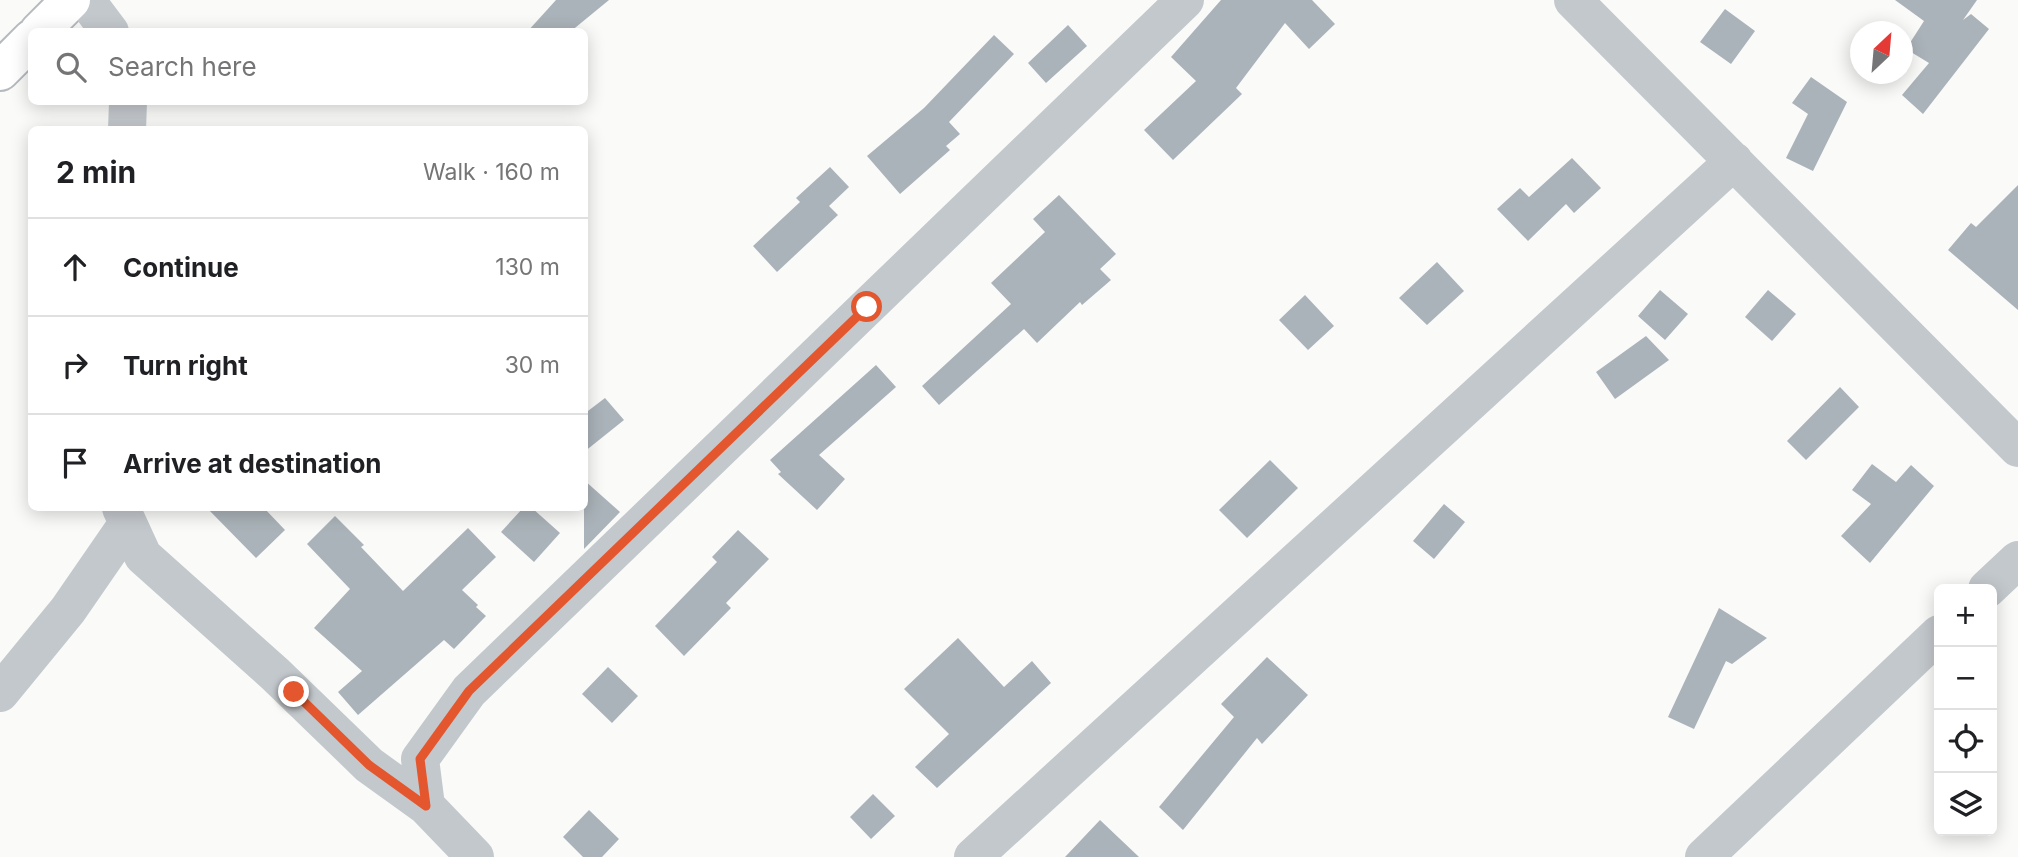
<!DOCTYPE html>
<meta charset="utf-8">
<style>
:root{--surface:#fff;--page:#f6f6f6;--text:#202124;--muted:#757577;--line:#e0e0e0}
body{margin:0;font-family:Inter,sans-serif;background:var(--page);color:var(--text)}
.controls{position:absolute;right:21px;bottom:21px;display:grid;overflow:hidden;border-radius:10px;box-shadow:0 4px 18px #0003}
.controls button{width:63px;height:63px;display:grid;place-items:center;padding:0;border:0;border-bottom:2px solid var(--line);background:var(--surface);color:var(--text);font:35px sans-serif}
.compass{position:absolute;left:1850px;top:21px;width:63px;height:63px;border-radius:50%;background:var(--surface);box-shadow:0 4px 18px #0003;rotate:26deg}
.stop{position:absolute;width:21px;height:21px;margin:-16px;border:5px solid #e4572e;border-radius:50%;background:#fff}
.stop.end{background:#e4572e;border-color:#fff;box-shadow:0 2px 7px #0008}
.list{margin:0;padding:0;list-style:none}
h2{display:flex;justify-content:space-between;align-items:center;height:91px;margin:0;padding:0 28px;font-size:30px}
h2 small{font-size:23px;font-weight:400;color:var(--muted)}
.list li{display:grid;grid-template-columns:46px 1fr auto;gap:21px;align-items:center;box-sizing:border-box;height:98px;padding:0 28px;border-top:2px solid var(--line)}
.list b{display:block;font-size:26px;white-space:nowrap}
.list em{font-size:23px;font-style:normal;color:var(--muted)}
.icon{flex:none;width:38px;height:38px;fill:none;stroke:currentColor;stroke-width:2;stroke-linecap:round;stroke-linejoin:round}
.map{position:relative;flex:none;width:2018px;height:857px;overflow:hidden}
.search{position:absolute;background:var(--surface);box-shadow:0 4px 18px #0003;left:28px;top:28px;width:560px;height:77px;display:flex;align-items:center;gap:18px;box-sizing:border-box;padding:0 24px;border-radius:10px;color:var(--muted);font-size:26px}
.panel{position:absolute;background:var(--surface);box-shadow:0 4px 18px #0003;left:28px;top:126px;width:560px;height:385px;border-radius:10px}
.map>svg:first-child{display:block}
.building{fill:#aab3b9}
.lines{fill:none;stroke-linecap:round;stroke-linejoin:round}
.major-casing{stroke:#b5babe;stroke-width:42}
.minor{stroke:#c3c8cc;stroke-width:38}
.major{stroke:#fff;stroke-width:38}
.route{stroke:#e4572e;stroke-width:9}
</style>
<div class="map">
<svg width="2018" height="857" viewBox="0 0 2018 857">
<rect width="100%" height="100%" fill="#fafaf8"/>
<!-- building -->
<path class="building" d="M556 0H609L570 32H527Z
M1221 0H1312L1335 24 1309 49 1285 23 1236 88 1242 94 1173 160 1144 130 1196 81 1171 57Z
M1895 0H1977L1963 20 1971 14 1989 29 1923 114 1902 95 1929 63 1906 49 1924 21Z
M1725 9 1755 31 1731 64 1700 42Z
M1068 25 1087 46 1046 83 1028 63Z
M994 35 1014 54 949 122 960 134 946 146 950 150 900 194 867 156 924 108Z
M1811 77 1847 102 1813 171 1786 158 1808 114 1792 103Z
M1572 158 1601 188 1574 213 1566 204 1528 241 1497 209 1520 188 1529 197Z
M830 167 849 187 829 206 838 215 777 272 753 246 800 202 796 198Z
M2018 185V310L1948 250 1971 223 1976 227Z
M1059 195 1116 254 1100 269 1111 280 1082 305 1080 302 1037 343 1024 329 939 405 922 386 1011 304 991 283 1045 232 1033 219Z
M1437 262 1464 291 1427 325 1399 298Z
M1660 290 1688 314 1665 340 1638 316Z
M1768 290 1796 314 1772 341 1745 317Z
M1305 295 1334 326 1308 350 1279 320Z
M1646 336 1669 360 1615 399 1596 372Z
M876 365 896 387 819 455 845 479 817 510 778 474 781 472 770 460Z
M1840 387 1859 407 1806 460 1787 441Z
M605 398 624 420 584 452V414Z
M1270 460 1298 488 1247 538 1219 510Z
M1872 464 1896 482 1911 465 1934 486 1870 563 1841 536 1871 504 1852 490Z
M584 480 620 512 584 549Z
M1444 504 1465 522 1434 559 1413 541Z
M207 508H264L285 530 256 558Z
M523 508H532L560 533 534 562 501 532Z
M335 516 364 545 361 547 403 591 468 528 496 557 462 590 478 605 476 607 486 616 454 649 444 640 358 715 338 692 362 671 314 628 350 589 307 544Z
M738 530 769 559 726 603 731 608 684 656 655 626 717 562 712 557Z
M1719 608 1767 638 1732 664 1726 661 1694 729 1668 717Z
M958 638 1004 687 1032 661 1051 683 937 788 915 767 949 734 904 689Z
M1267 657 1308 695 1262 744 1257 738 1183 830 1159 807 1234 717 1221 704Z
M608 667 638 696 612 723 582 694Z
M873 794 895 816 871 839 850 817Z
M589 810 619 839 602 857H583L563 837Z
M1100 820 1139 857H1065Z"/>
<g class="lines">
<defs>
<path id="major" d="M39 32 71 0
M0 71 32 39"/>
</defs>
<!-- major casing -->
<use href="#major" class="major-casing"/>
<!-- minor -->
<path class="minor" d="M86 0 110 32
M1573 0 2018 448
M127 130 128 102
M121 508 143 556 275 674 369 765 426 806
M1987 589 2018 560
M0 693 68 610 128 523
M475 857 426 806 420 759 469 691 1185 0
M973 857 1734 161
M1704 857 1939 634"/>
<!-- major -->
<use href="#major" class="major"/>
</g>
<g class="lines">
<!-- route -->
<path class="route" d="M294 692 369 765 426 806 420 759 469 691 867 307"/>
</g>
</svg>
<div class="controls">
<button>+</button>
<button>−</button>
<button><svg class="icon" aria-label="locate" viewBox="0 0 24 24"><circle cx="12" cy="12" r="6"/><path d="M12 2v4M12 18v4M2 12h4M18 12h4"/></svg></button>
<button><svg class="icon" aria-label="layers" viewBox="0 0 24 24"><path d="M12 4l9 5-9 5-9-5zM3 14l9 5 9-5"/></svg></button>
</div>
<svg class="compass" viewBox="-18 -18 36 36"><path d="M0-13l5 13h-10z" fill="#e53935"/><path d="M0 13l5-13h-10z" fill="#757577"/></svg>
<div class="stop" style="left:867px;top:307px"></div>
<div class="stop end" style="left:294px;top:692px"></div>
<div class="search"><svg class="icon" aria-label="search" viewBox="0 0 24 24"><circle cx="10" cy="10" r="6"/><path d="M15 15l6 6"/></svg>Search here</div>
<section class="panel">
<h2>2 min<small>Walk · 160 m</small></h2>
<ul class="list">
<li><svg class="icon" aria-label="ahead" viewBox="0 0 24 24"><path d="M12 20V5M6 11l6-6 6 6"/></svg><div><b>Continue</b></div><em>130 m</em></li>
<li><svg class="icon" aria-label="right" viewBox="0 0 24 24"><path d="M7 20v-9h11M14 6l5 5-5 5"/></svg><div><b>Turn right</b></div><em>30 m</em></li>
<li><svg class="icon" aria-label="arrive" viewBox="0 0 24 24"><path d="M6 21V4h12l-3 4 3 4H6"/></svg><div><b>Arrive at destination</b></div></li>
</ul>
</section>
</div>
